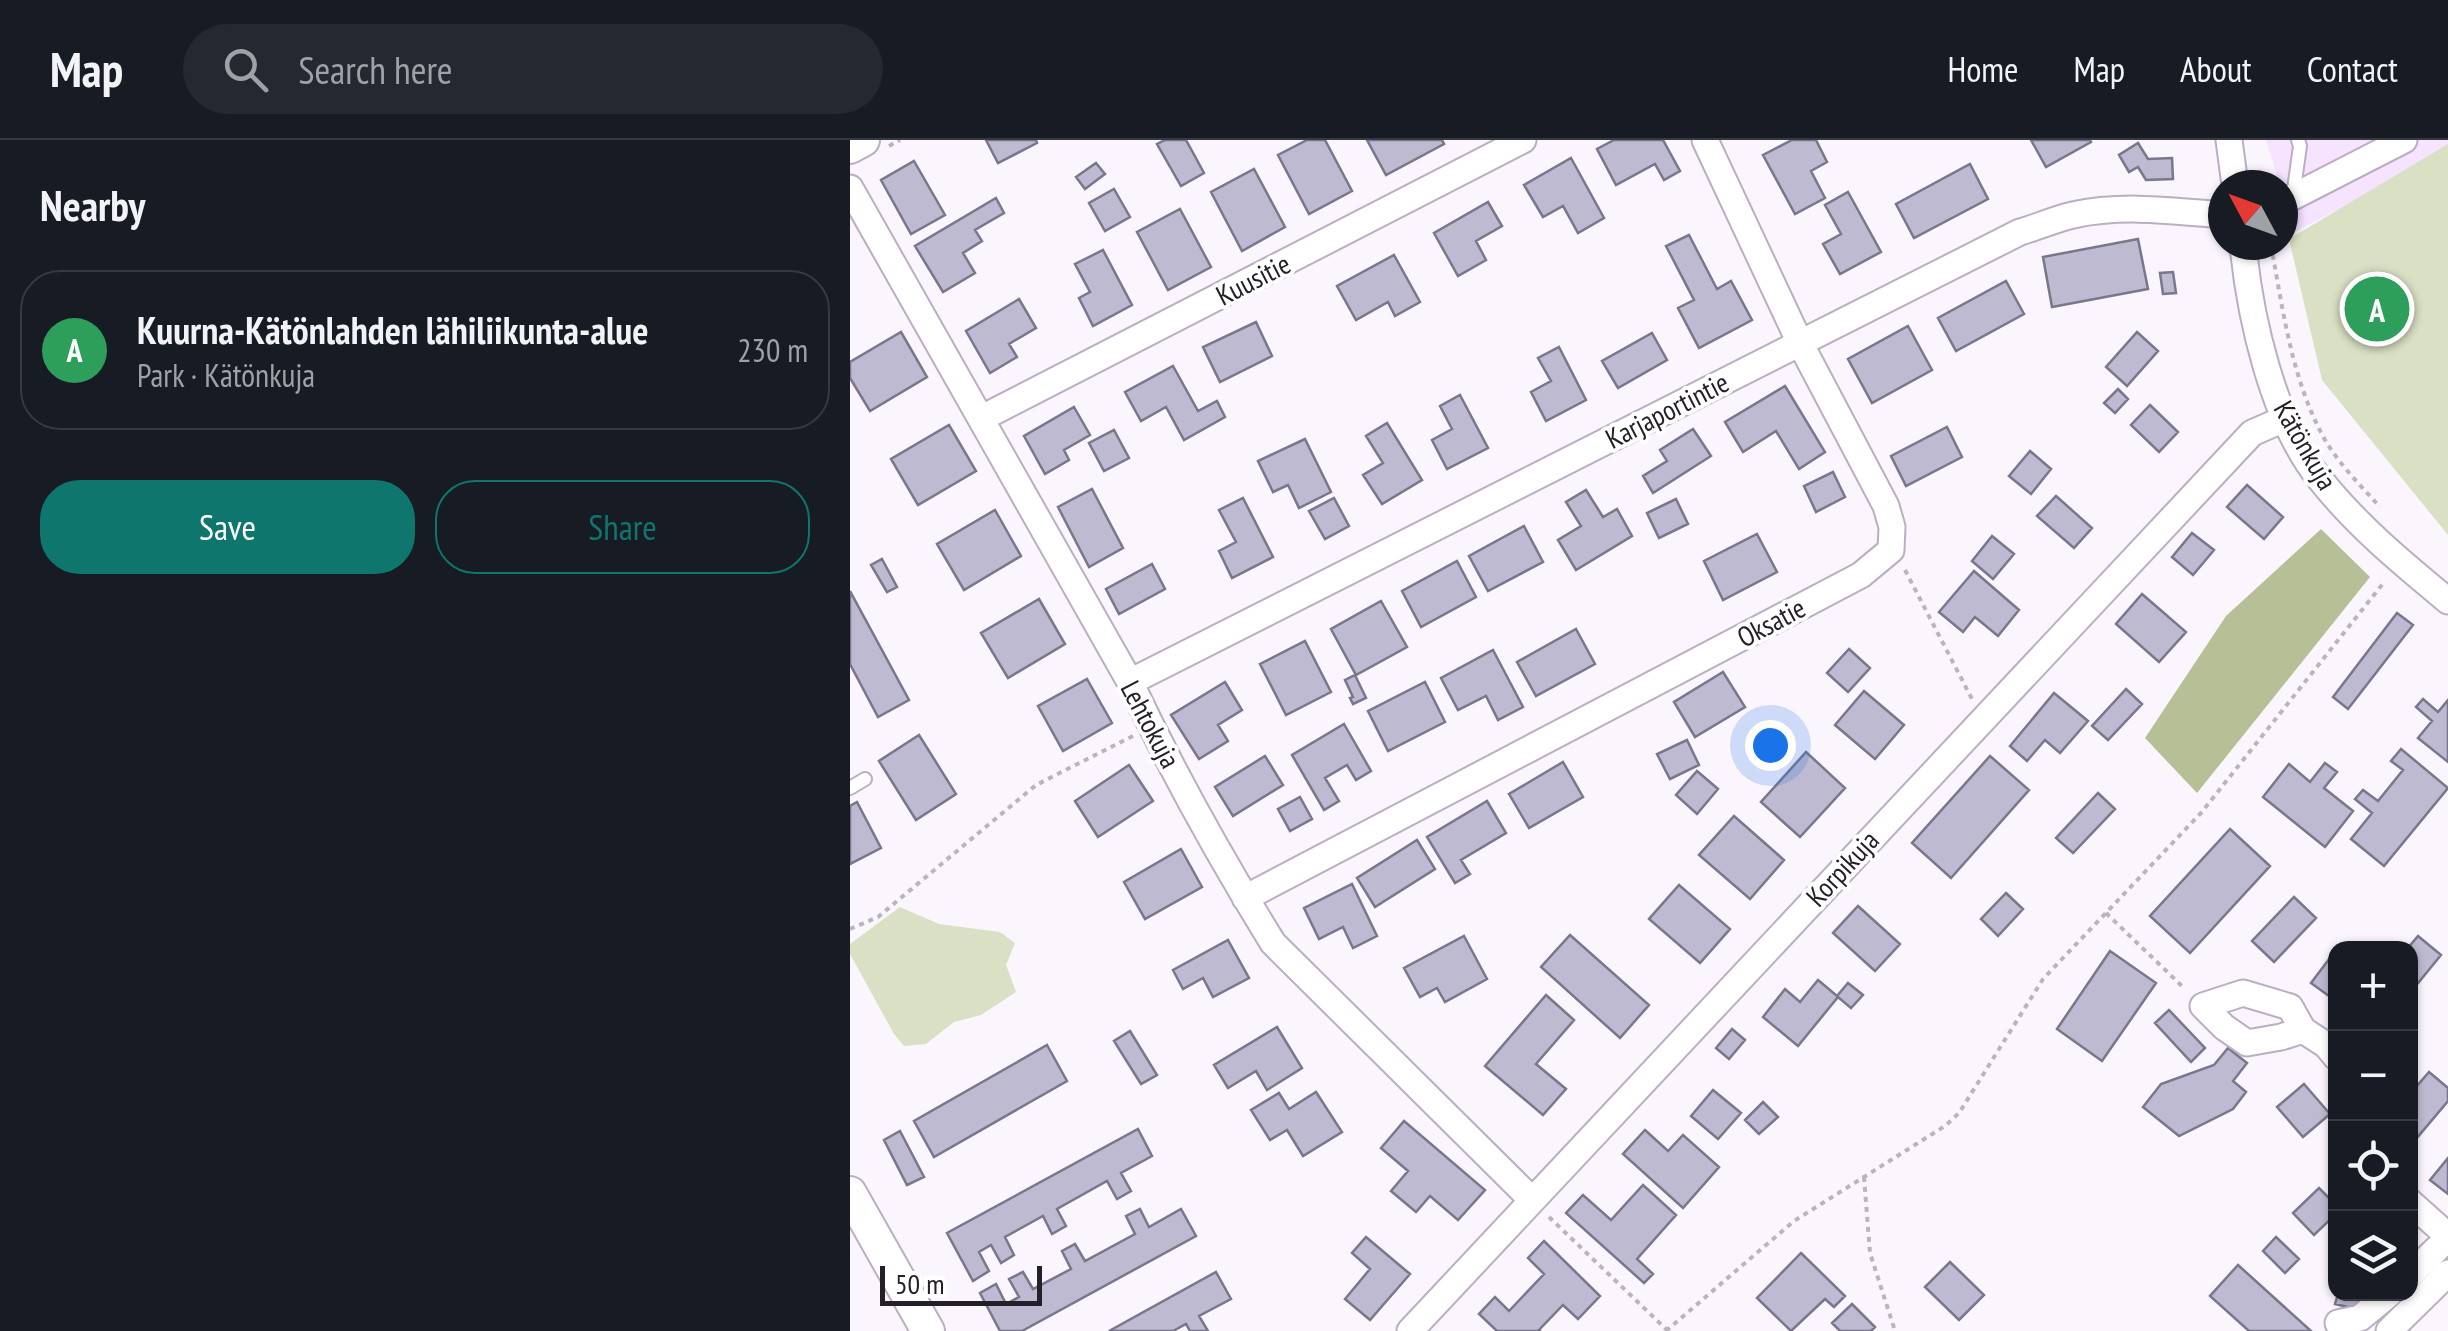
<!DOCTYPE html>
<meta charset="utf-8">
<style>
:root{--surface:#171b24;--page:#242831;--text:#f1f3f6;--muted:#9ea1a6;--line:#363941;--accent:#0f766e}
body{margin:0;font-family:"PT Sans Narrow",sans-serif;background:var(--page);color:var(--text)}
.controls{position:absolute;right:30px;bottom:30px;display:grid;overflow:hidden;border-radius:20px;box-shadow:0 2px 8px #0004}
.controls button{width:90px;height:90px;display:grid;place-items:center;padding:0;border:0;border-bottom:2px solid var(--line);background:var(--surface);color:var(--text);font:50px sans-serif}
.compass{position:absolute;left:1358px;top:30px;width:90px;height:90px;border-radius:50%;background:var(--surface);box-shadow:0 2px 8px #0004;rotate:311deg}
.scale{position:absolute;left:30px;bottom:25px;width:162px;box-sizing:border-box;padding-left:10px;border:5px solid #252027;border-top:0;font-size:28px;line-height:35px;white-space:nowrap;color:#252027;-webkit-text-stroke:8px #fff;paint-order:stroke}
.you{position:absolute;left:920px;top:605px;width:35px;height:35px;margin:-25px;border:8px solid #fff;border-radius:50%;background:#1a73e8;box-shadow:0 0 0 15px #1a73e833}
.badge{display:grid;place-items:center;width:65px;height:65px;border-radius:50%;background:var(--accent);color:#fff;font-size:32px;font-weight:700}
.pin{position:absolute;translate:-50% -50%;border:5px solid #fff;box-shadow:0 2px 10px #0006}
.list{margin:0;padding:0;list-style:none}
h2{display:flex;justify-content:space-between;align-items:center;height:130px;margin:0;padding:0 40px;font-size:42px}
h2 small{font-size:32px;font-weight:400;color:var(--muted)}
.list li{display:grid;grid-template-columns:65px 1fr auto;gap:30px;align-items:center;box-sizing:border-box;height:160px;margin:0 20px 20px;padding:0 20px;border:2px solid var(--line);border-radius:40px}
.list b{display:block;font-size:38px;white-space:nowrap}
.list p{margin:0;font-size:32px;white-space:nowrap;color:var(--muted)}
.list em{font-size:32px;font-style:normal;color:var(--muted)}
.actions{display:flex;gap:20px;padding:30px 40px}
.actions a{flex:1;padding:22px 0;border:2px solid var(--accent);border-radius:40px;text-align:center;font-size:35px;color:var(--accent)}
.actions .main{background:var(--accent);color:#fff}
.icon{flex:none;width:55px;height:55px;fill:none;stroke:currentColor;stroke-width:2;stroke-linecap:round;stroke-linejoin:round}
.map{position:relative;flex:none;width:1598px;height:1191px;overflow:hidden}
header{display:flex;align-items:center;gap:60px;box-sizing:border-box;height:140px;padding:0 50px;background:var(--surface);border-bottom:2px solid var(--line)}
header strong{font-size:48px}
nav{display:flex;gap:55px;margin-inline-start:auto;font-size:35px}
.search{width:700px;height:90px;background:var(--page);display:flex;align-items:center;gap:25px;box-sizing:border-box;padding:0 35px;border-radius:55px;color:var(--muted);font-size:38px}
main{display:flex}
aside{flex:1;background:var(--surface)}
.map>svg:first-child{display:block}
.built{fill:#f5e3ff}
.green{fill:#dae0c3}
.forest{fill:#b7bf96}
.building{fill:#bebad1;stroke:#7a768b;stroke-width:2.5}
.lines{fill:none;stroke-linecap:round;stroke-linejoin:round}
.service-casing{stroke:#bcaec2;stroke-width:16}
.minor-casing{stroke:#bcaec2;stroke-width:29}
.tertiary-casing{stroke:#bcaec2;stroke-width:36}
.path{stroke:#bab4bd;stroke-width:4;stroke-dasharray:5 5;stroke-linecap:butt}
.service{stroke:#fff;stroke-width:12}
.minor{stroke:#fff;stroke-width:25}
.tertiary{stroke:#fff;stroke-width:32}
.labels{text-anchor:middle;dominant-baseline:central;stroke-width:8;stroke-linejoin:round;paint-order:stroke}
.street-label{font-size:28px;fill:#252027;stroke:#fff}
</style>
<header>
<strong>Map</strong>
<div class="search"><svg class="icon" aria-label="search" viewBox="0 0 24 24"><circle cx="10" cy="10" r="6"/><path d="M15 15l6 6"/></svg>Search here</div>
<nav><a>Home</a><a>Map</a><a>About</a><a>Contact</a></nav>
</header>
<main>
<aside>
<h2>Nearby<small></small></h2>
<ul class="list">
<li><span class="badge" style="background:#2e9e5b">A</span><div><b>Kuurna-Kätönlahden lähiliikunta-alue</b><p>Park · Kätönkuja</p></div><em>230 m</em></li>
</ul>
<div class="actions"><a class="main">Save</a><a>Share</a></div>
</aside>
<div class="map">
<svg width="1598" height="1191" viewBox="0 0 1598 1191">
<rect width="100%" height="100%" fill="#fbf5fe"/>
<!-- built -->
<path class="built" d="M1416 0H1598V12L1445 92 1433 53V45H1430Z"/>
<!-- green -->
<path class="green" d="M1598 4V395L1472 240 1439 99Z
M50 767 89 784 150 792 165 803 156 825 166 852 131 875 104 882 76 904 54 906 44 894 0 814V804Z"/>
<!-- forest -->
<path class="forest" d="M1471 389 1520 437 1347 653 1295 598 1376 476Z"/>
<!-- building -->
<path class="building" d="M136 0H186L187 3 148 23Z
M315 0H336L354 33 331 46 307 4Z
M457 0H475L502 51 459 74 428 15Z
M517 0H592L594 4 536 35Z
M764 0H813L830 31 814 40 805 24 766 45 747 9Z
M942 0H966L977 22 961 31 975 58 945 74 913 15Z
M1181 0H1240L1241 2 1196 27Z
M1288 3 1298 19 1322 18 1323 39 1296 40 1288 27 1279 32 1269 15Z
M721 18 754 78 728 93 713 66 693 77 674 45Z
M64 21 95 75 61 94 31 40Z
M246 23 255 34 235 49 226 37Z
M1120 24 1138 59 1064 98 1046 64Z
M404 29 435 87 392 111 361 52Z
M264 49 280 77 255 91 239 63Z
M998 52 1031 112 990 134 973 104 991 94 975 65Z
M146 58 154 73 125 90 132 101 113 113 125 133 93 152 65 106Z
M638 62 652 86 626 101 636 120 608 136 584 93Z
M330 69 361 127 318 150 287 92Z
M839 95 867 149 881 141 902 180 849 208 828 168 844 160 816 106Z
M1288 99 1298 149 1202 167 1193 117Z
M253 110 282 165 243 186 229 158 240 152 225 124Z
M544 115 570 162 545 176 538 162 506 180 487 146Z
M1323 132 1326 153 1313 154 1310 133Z
M1156 141 1174 174 1106 211 1088 178Z
M169 159 186 188 159 204 167 217 140 233 116 191Z
M406 182 422 216 370 242 353 207Z
M1058 186 1082 230 1022 263 998 219Z
M51 192 77 237 20 271 0 238V222Z
M1287 192 1308 211 1277 246 1256 227Z
M802 193 817 220 768 248 752 221Z
M709 207 736 260 696 281 681 252 701 241 688 218Z
M323 226 348 271 367 261 375 277 334 300 316 267 291 281 275 252Z
M935 246 975 312 949 329 926 291 893 312 875 282Z
M1268 249 1278 259 1265 273 1254 263Z
M610 255 638 308 597 329 582 300 602 289 590 266Z
M1300 265 1328 292 1309 312 1281 285Z
M224 267 240 295 214 310 219 320 195 334 174 296Z
M537 283 572 340 532 364 513 335 533 323 516 296Z
M99 285 126 331 68 365 41 319Z
M1097 287 1112 317 1056 346 1041 316Z
M843 289 861 316 803 353 793 336 817 321 810 310Z
M264 290 279 318 254 331 239 303Z
M455 299 481 352 449 368 438 345 423 352 408 321Z
M1180 311 1201 329 1181 354 1159 336Z
M983 332 995 357 966 372 954 346Z
M1397 345 1433 377 1414 399 1377 367Z
M242 349 273 408 239 427 208 367Z
M736 350 753 377 767 369 782 396 726 430 708 400 731 386 716 362Z
M1206 356 1242 388 1224 408 1187 376Z
M393 358 423 417 382 438 369 411 386 402 369 370Z
M484 358 499 386 475 399 459 371Z
M826 359 838 384 809 398 797 373Z
M145 370 171 416 114 450 87 404Z
M674 386 693 422 638 451 619 416Z
M1342 393 1364 410 1343 435 1322 417Z
M907 394 927 432 873 460 854 421Z
M1142 396 1164 414 1143 439 1122 421Z
M32 419 47 447 37 452 21 425Z
M607 421 626 457 571 487 552 451Z
M302 424 315 449 269 474 256 449Z
M1124 431 1169 470 1148 496 1125 477 1113 492 1089 472Z
M0 451 59 560 28 577 0 524Z
M1292 454 1336 492 1309 522 1266 484Z
M189 459 215 504 158 538 131 493Z
M531 461 557 507 506 535 481 489Z
M1547 473 1563 485 1498 569 1483 557Z
M726 489 745 524 686 556 667 522Z
M455 501 481 552 436 575 410 524Z
M999 509 1020 528 998 552 977 533Z
M643 510 673 567 648 580 636 556 608 570 591 538Z
M873 532 895 567 845 597 824 562Z
M505 535 516 558 503 564 500 558 503 557 495 540Z
M237 539 262 583 213 611 188 566Z
M375 542 392 570 368 585 378 601 349 619 321 575Z
M575 542 595 582 538 611 518 571Z
M1276 549 1292 564 1258 600 1242 586Z
M1014 551 1054 585 1025 619 985 585Z
M1204 553 1238 581 1210 613 1195 600 1177 621 1160 606Z
M1573 559 1588 572 1598 560V622L1568 598 1582 581 1566 567Z
M494 584 521 631 506 640 497 625 475 638 489 661 474 670 442 615Z
M69 595 106 654 66 680 29 621Z
M837 600 849 625 820 639 807 614Z
M1551 609 1598 648 1534 726 1501 699 1522 673 1505 659 1513 650 1528 661 1553 630 1541 621Z
M956 612 995 648 950 697 911 662Z
M415 616 433 645 383 676 365 647Z
M1140 616 1179 650 1101 738 1062 703Z
M713 622 733 657 679 688 659 654Z
M1475 623 1487 632 1474 648 1503 671 1475 707 1413 657 1439 624 1460 642Z
M279 625 303 661 248 697 225 661Z
M847 631 868 649 847 674 826 655Z
M1248 653 1265 669 1223 713 1206 698Z
M450 657 462 679 440 691 428 669Z
M637 661 656 693 611 720 620 734 605 743 577 697Z
M7 662 31 708 0 724V666Z
M884 676 934 720 900 759 849 715Z
M1380 689 1420 726 1340 813 1300 776Z
M567 700 585 729 525 767 507 738Z
M331 709 352 747 295 779 274 742Z
M502 744 527 796 503 808 493 787 469 799 454 768Z
M829 745 880 789 850 823 799 779Z
M1156 753 1173 769 1148 796 1131 779Z
M1444 757 1466 778 1424 822 1402 801Z
M1008 766 1050 804 1025 831 983 793Z
M720 795 799 865 770 898 691 827Z
M614 796 637 839 595 862 587 848 570 857 554 828Z
M1568 796 1591 815 1560 853V808H1558Z
M378 800 399 838 363 857 353 838 333 849 323 830Z
M1486 810V847L1479 856 1461 843Z
M1260 811 1306 843 1252 921 1207 889Z
M968 840 987 856 998 843 1013 855 1001 868 988 857 948 906 913 877 935 849 950 862Z
M696 855 724 880 686 924 716 949 693 975 635 926Z
M1319 870 1355 908 1341 922 1305 883Z
M427 887 452 928 417 950 406 931 378 948 364 925Z
M882 889 895 900 879 919 866 908Z
M280 891 307 935 291 944 264 901Z
M197 905 217 941 84 1017 64 981Z
M1378 908 1397 923 1383 941 1396 952 1383 969 1329 996 1293 967 1311 944 1364 925Z
M1579 932 1598 948V961L1566 999 1560 995V954Z
M1454 944 1480 974 1453 997 1427 967Z
M863 950 891 973 868 999 841 976Z
M466 952 492 992 453 1016 437 990 420 1000 401 970 429 953 439 969Z
M913 962 928 977 909 994 895 980Z
M554 981 635 1050 608 1080 580 1056 566 1072 541 1051 558 1031 531 1008Z
M288 989 302 1016 271 1033 281 1051 267 1059 257 1041 207 1069 216 1086 202 1094 193 1076 155 1097 164 1115 151 1123 141 1105 129 1112 139 1131 123 1141 97 1093Z
M795 990 818 1011 833 995 869 1027 833 1068 773 1014Z
M50 991 74 1037 57 1045 34 1000Z
M1598 1018V1054L1580 1040Z
M793 1045 826 1075 787 1119 803 1134 794 1143 716 1073 733 1055 761 1080Z
M1469 1048 1486 1065V1074L1464 1095 1443 1073Z
M290 1069 299 1087 331 1069 346 1096 172 1191H150L130 1153 146 1144 156 1164 169 1157 159 1139 173 1132 183 1149 221 1129 212 1111 225 1104 235 1121 285 1094 276 1076Z
M516 1097 560 1134 520 1180 495 1159 520 1129 502 1113Z
M1426 1097 1449 1119 1435 1133 1413 1111Z
M694 1101 750 1156 728 1179 713 1165 689 1190 690 1191H647L629 1174 645 1157 659 1171 694 1134 678 1118Z
M951 1113 995 1156 984 1167 975 1159 941 1191 907 1158Z
M1100 1122 1134 1155 1109 1180 1075 1147Z
M1388 1125 1461 1191H1399L1360 1156Z
M366 1132 381 1159 349 1176 358 1191H340L336 1184 323 1191H259Z
M1488 1154H1511L1507 1169 1485 1164Z
M1002 1164 1025 1187 1021 1191H990L982 1183Z"/>
<g class="lines">
<defs>
<path id="service" d="M1443 56 1450 6 1448 0
M0 648 15 639"/>
<path id="minor" d="M1379 0 1385 45
M0 48 280 542C322 631 371 719 423 803L682 1060
M1433 62 1554 0
M1393 105C1400 178 1423 280 1469 338 1506 385 1552 423 1598 461
M132 278 673 0
M280 542 1170 92C1188 87 1205 79 1223 75 1272 64 1324 71 1373 75
M395 758 1011 435 1041 410 1042 387 1036 366 950 203 855 0
M1453 890 1431 897 1397 903 1374 887 1353 866 1393 853 1440 867 1453 890 1476 905 1486 917
M1560 1062 1598 1096
M1560 1135 1598 1098
M1488 1183 1510 1178 1539 1154
M560 1191 1402 293 1434 279
M1539 1191 1598 1133"/>
<path id="tertiary" d="M0 7 13 0
M0 1053 78 1191"/>
</defs>
<!-- service casing -->
<use href="#service" class="service-casing"/>
<!-- minor casing -->
<use href="#minor" class="minor-casing"/>
<!-- tertiary casing -->
<use href="#tertiary" class="tertiary-casing"/>
<!-- path -->
<path class="path" d="M39 6 50 0
M1421 105C1433 171 1442 241 1475 300 1490 325 1511 346 1530 367
M1055 430 1122 559
M1256 773 1335 849
M0 789 28 777 186 645 283 596
M1014 1037 1020 1113 1045 1191
M699 1077 817 1190
M816 1191 944 1081 1095 986 1109 973 1193 839 1351 673 1535 441"/>
<!-- service -->
<use href="#service" class="service"/>
<!-- minor -->
<use href="#minor" class="minor"/>
<!-- tertiary -->
<use href="#tertiary" class="tertiary"/>
</g>
<g class="labels">
<!-- street labels -->
<g class="street-label">
<text transform="translate(403 139) rotate(-27)">Kuusitie</text>
<text transform="translate(817 270) rotate(-27)">Karjaportintie</text>
<text transform="translate(1456 305) rotate(60)">Kätönkuja</text>
<text transform="translate(921 482) rotate(-28)">Oksatie</text>
<text transform="translate(301 584) rotate(62)">Lehtokuja</text>
<text transform="translate(992 728) rotate(-47)">Korpikuja</text>
</g>
</g>
</svg>
<div class="controls">
<button>+</button>
<button>−</button>
<button><svg class="icon" aria-label="locate" viewBox="0 0 24 24"><circle cx="12" cy="12" r="6"/><path d="M12 2v4M12 18v4M2 12h4M18 12h4"/></svg></button>
<button><svg class="icon" aria-label="layers" viewBox="0 0 24 24"><path d="M12 4l9 5-9 5-9-5zM3 14l9 5 9-5"/></svg></button>
</div>
<svg class="compass" viewBox="-18 -18 36 36"><path d="M0-13l5 13h-10z" fill="#e53935"/><path d="M0 13l5-13h-10z" fill="#9ea1a6"/></svg>
<div class="scale">50 m</div>
<div class="you"></div>
<div class="pin badge" style="left:1527px;top:169px;background:#2e9e5b">A</div>
</div>
</main>
